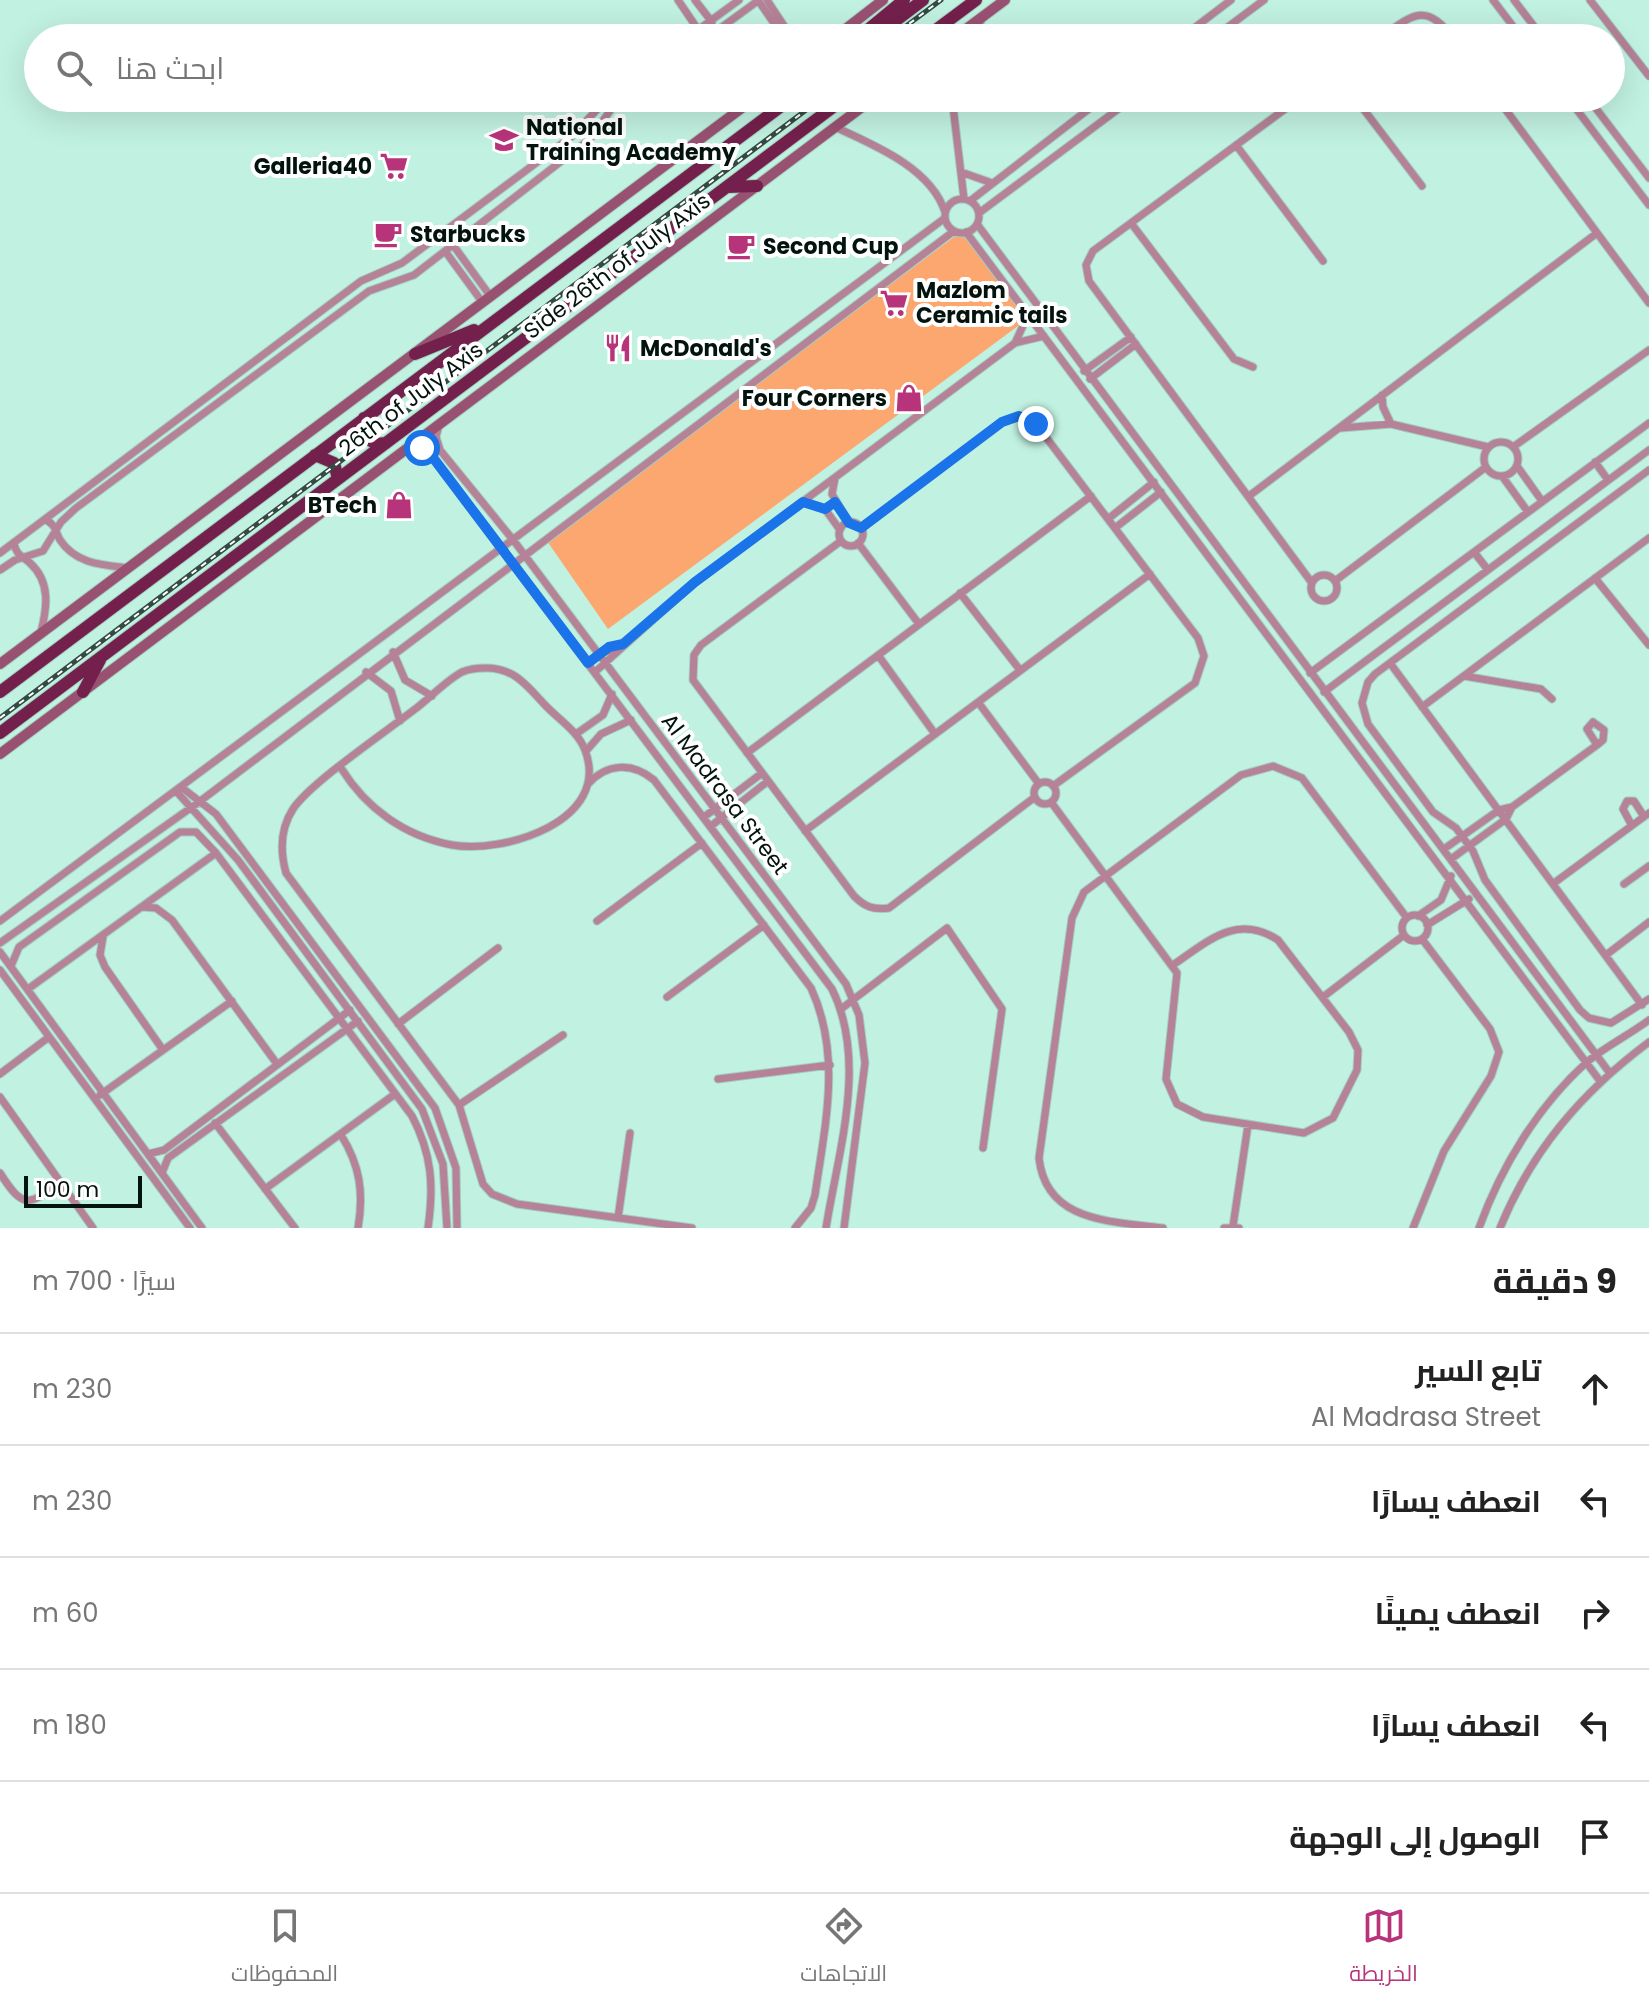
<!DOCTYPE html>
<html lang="ar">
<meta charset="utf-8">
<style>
:root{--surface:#fff;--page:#f6f6f6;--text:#222;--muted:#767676;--line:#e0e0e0;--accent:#b8347a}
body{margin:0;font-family:Poppins,Cairo,sans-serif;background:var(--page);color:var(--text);direction:rtl}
.scale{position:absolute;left:24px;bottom:20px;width:118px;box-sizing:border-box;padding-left:8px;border:4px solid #03130e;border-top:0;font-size:22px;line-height:28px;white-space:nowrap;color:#03130e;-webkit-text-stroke:6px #fff;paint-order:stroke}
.stop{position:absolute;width:24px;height:24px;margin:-18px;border:6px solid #1a73e8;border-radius:50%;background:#fff}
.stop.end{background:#1a73e8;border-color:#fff;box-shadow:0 2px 8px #0008}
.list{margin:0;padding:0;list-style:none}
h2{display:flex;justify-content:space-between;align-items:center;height:104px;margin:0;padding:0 32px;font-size:34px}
h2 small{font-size:26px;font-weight:400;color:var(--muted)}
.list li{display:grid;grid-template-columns:52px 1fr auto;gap:24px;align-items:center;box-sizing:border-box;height:112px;padding:0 32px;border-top:2px solid var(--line)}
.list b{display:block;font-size:30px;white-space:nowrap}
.list p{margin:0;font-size:26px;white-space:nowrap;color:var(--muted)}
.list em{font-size:26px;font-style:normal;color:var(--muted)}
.icon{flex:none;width:44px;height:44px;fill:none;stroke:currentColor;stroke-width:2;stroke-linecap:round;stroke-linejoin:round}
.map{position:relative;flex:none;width:1649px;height:1228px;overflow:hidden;direction:ltr}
.search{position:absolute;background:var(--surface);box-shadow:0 8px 32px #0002;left:24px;right:24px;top:24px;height:88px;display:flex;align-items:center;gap:20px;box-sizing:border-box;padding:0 28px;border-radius:44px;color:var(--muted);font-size:30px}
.sheet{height:664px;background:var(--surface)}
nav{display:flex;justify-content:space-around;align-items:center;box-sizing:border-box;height:112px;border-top:2px solid var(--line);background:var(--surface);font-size:22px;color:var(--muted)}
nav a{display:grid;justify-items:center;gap:4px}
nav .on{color:var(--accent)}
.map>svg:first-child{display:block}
.green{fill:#fca670}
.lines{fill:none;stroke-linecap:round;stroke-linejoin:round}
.minor-casing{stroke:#a3cdbf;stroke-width:9}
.secondary-casing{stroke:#a3cdbf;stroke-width:12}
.trunk-casing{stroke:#a3cdbf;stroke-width:14}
.minor{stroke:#b58297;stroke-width:7}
.secondary{stroke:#995172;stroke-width:10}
.trunk{stroke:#74204c;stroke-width:12}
.rail-casing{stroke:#334b43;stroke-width:5}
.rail{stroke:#fff;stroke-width:2;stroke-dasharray:6;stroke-linecap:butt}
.route{stroke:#1a73e8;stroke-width:10}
.labels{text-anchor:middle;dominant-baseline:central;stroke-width:8;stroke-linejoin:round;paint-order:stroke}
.poi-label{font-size:22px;font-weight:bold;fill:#03130e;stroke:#fff;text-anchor:start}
.street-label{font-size:22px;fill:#03130e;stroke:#fff}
</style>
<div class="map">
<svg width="1649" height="1228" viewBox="0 0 1649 1228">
<rect width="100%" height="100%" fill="#c1f1e1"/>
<!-- green -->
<path class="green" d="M966 228 1033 315 608 629 547 541Z"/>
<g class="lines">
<defs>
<path id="minor" d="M678 0 699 31
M695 0 712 22
M758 0 784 38
M767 0 792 38
M1493 0 1522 38
M1514 0 1543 38
M1590 0 1649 76
M687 38 739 0
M707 38 759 0
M972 38 982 19
M1181 38 1231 0
M1213 38 1264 0
M1380 38C1412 15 1426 1 1453 38
M952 98 964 199
M1300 98 1093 251 1086 265 1089 281 1312 583
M1355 98 1422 186
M1497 98 1649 303
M1568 98 1649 205
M1588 98 1649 178
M835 127C874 145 931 168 945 212
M1236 145 1323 261
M961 172 992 183
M945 216a17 17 0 1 1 34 0a17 17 0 1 1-34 0Z
M970 201 1103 98
M979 213 1133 98
M1131 223 1234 359 1253 367
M977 224 1609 1072
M966 232 1600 1081
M453 245 491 297
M445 251 483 303
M1015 343 1044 336
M1084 371 1131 337
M1090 379 1136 344
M1382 395 1383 407 1391 424
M439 425 436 437 440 450 514 541 846 984 859 1015 865 1063 844 1228
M1341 428 1391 424 1488 447
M1484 459a17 17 0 1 1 34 0a17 17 0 1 1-34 0Z
M412 446 431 455 832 989C868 1062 838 1152 826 1228
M1513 447 1649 350
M1595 462 1608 480
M1517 466 1542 501
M1649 470 1375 674 1368 682 1362 703 1368 724 1433 812 1456 828 1473 851 1485 880 1580 1010 1589 1018 1611 1023 1649 999
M1502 476 1528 512
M835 478 832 494 849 523
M1249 496 1597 233
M803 502 825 509 840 530
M1108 519 1154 482
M46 520C56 525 55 531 60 540 76 564 102 565 128 568
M839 534a12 12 0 1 1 24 0a12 12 0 1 1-24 0Z
M861 528 1002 422C1015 415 1024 415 1036 424L1198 638 1204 656 1195 683 1053 786
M1115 528 1161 492
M841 541 701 645 694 655 693 680 854 896C865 907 873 910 889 908L1035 797
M14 543C16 555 22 556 30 563 51 582 47 608 41 632
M858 543 919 624
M1474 552 1488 570
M0 553 361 281 402 263 571 137 608 98
M0 570 15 560 43 551 61 522 76 508 369 291 414 275 590 139 612 108 624 98
M1311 588a13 13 0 1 1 26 0a13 13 0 1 1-26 0Z
M1595 578 1649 645
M1335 581 1486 467
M960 593 1020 670
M393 652 405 680 432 696
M878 655 935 734
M597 656 623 644
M1390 663 1642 1005
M366 672 391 691 400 721
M595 672 695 582 1015 343 1028 315
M1310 673 1649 423
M1464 676 1541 689 1552 699
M1324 692 1649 450
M978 702 1039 784
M1422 707 1649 538
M576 734 603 715 612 694
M586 751 601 734 631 720
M747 753 1091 496
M341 768C366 808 404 836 452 845 504 854 612 821 585 750 578 731 558 719 545 705 527 686 515 668 486 668 479 668 469 669 462 672 447 680 433 695 419 706 390 729 311 782 293 809 280 829 280 851 286 873L459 1105 483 1184 492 1194 517 1204 692 1228
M1034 793a11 11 0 1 1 22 0a11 11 0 1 1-22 0Z
M588 784C607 763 632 762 654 780L811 988C842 1055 825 1125 815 1195L811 1208 795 1228
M181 787 216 814 435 1108 456 1168 457 1228
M176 791 238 860 422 1109 443 1164 447 1228
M1051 802 1177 973 1166 1079 1177 1104 1203 1117 1304 1133 1333 1118 1357 1070 1358 1050 1349 1032 1278 940C1237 913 1208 941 1173 965
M704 817 762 773
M1631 824 1623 809 1627 801H1634L1643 815
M711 826 768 781
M805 831 1150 574
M1444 849 1499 810 1512 807 1597 745 1587 729 1593 722 1604 730 1603 740 1597 745
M1451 859 1506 819 1512 807
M1554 883 1649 813
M1624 884 1649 866
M142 907 156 908 172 920 277 1064
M1402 928a13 13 0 1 1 26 0a13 13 0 1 1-26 0Z
M1418 916 1441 900 1451 876
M0 921 945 218
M597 921 702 843
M1427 925 1469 899
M103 937 100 955 105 967 163 1050
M0 943 199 802 954 231
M0 952 202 1228
M1606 955 1649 922
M11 966 19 947 180 832H196L216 853 412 1116C432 1154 434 1186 428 1228
M0 970 190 1228
M28 989 216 853
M667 997 764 925
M1323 997 1404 935
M841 1009 947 928 1002 1009 983 1148
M398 1024 498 948
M0 1074 49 1037
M718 1079 830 1065
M100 1095 232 1001
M0 1097 93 1228
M459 1105 563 1035
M215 1123 295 1228
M341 1135C360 1165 364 1193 358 1228
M148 1154 164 1150 350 1010
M0 1173C23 1209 28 1206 60 1183
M162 1173 168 1158 358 1021
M265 1189 395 1094
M618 1218 630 1133
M1233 1226 1248 1125
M1163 1228C1112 1221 1046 1223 1039 1158L1072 918 1084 892 1241 775 1273 766 1302 778 1407 918
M1224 1228H1239
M1413 1228 1444 1151 1491 1076 1499 1052 1490 1029 1422 939
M1479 1228C1501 1167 1538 1106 1587 1062 1606 1046 1629 1035 1649 1020
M1500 1228C1532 1150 1582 1092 1649 1042"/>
<path id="secondary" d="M834 38 883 0
M954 38 1005 0
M0 664 755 98
M0 754 874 98"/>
<path id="trunk" d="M858 38 904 0
M873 38 923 0
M925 38 976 0
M727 187 757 186
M415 354 474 330
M364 418C360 434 369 446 386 443
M315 455 334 463 338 479
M0 692 792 98
M83 692 100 660
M0 733 845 98"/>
</defs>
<!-- minor casing -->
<use href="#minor" class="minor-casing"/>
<!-- secondary casing -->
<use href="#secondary" class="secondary-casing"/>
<!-- trunk casing -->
<use href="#trunk" class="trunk-casing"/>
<!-- minor -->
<use href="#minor" class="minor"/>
<!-- secondary -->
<use href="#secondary" class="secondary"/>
<!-- trunk -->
<use href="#trunk" class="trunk"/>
<defs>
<path id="rail" d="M890 38 941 0
M0 718 822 98"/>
</defs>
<!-- rail casing -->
<use href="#rail" class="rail-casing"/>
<!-- rail -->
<use href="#rail" class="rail"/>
</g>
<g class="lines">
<!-- route -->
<path class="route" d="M422 448 431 455 588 663 609 647 623 644 695 582 803 502 825 509 835 502 849 523 861 528 1002 422 1019 416 1036 424"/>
</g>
<!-- icons -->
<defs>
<symbol id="university-bare" viewBox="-9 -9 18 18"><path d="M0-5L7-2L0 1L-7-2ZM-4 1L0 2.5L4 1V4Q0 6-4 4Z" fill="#b8347a" stroke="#fff" stroke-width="2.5" paint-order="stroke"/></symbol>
<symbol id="supermarket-bare" viewBox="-9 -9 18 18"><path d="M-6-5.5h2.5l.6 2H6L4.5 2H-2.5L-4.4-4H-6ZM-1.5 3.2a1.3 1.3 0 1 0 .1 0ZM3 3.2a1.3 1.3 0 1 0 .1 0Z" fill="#b8347a" stroke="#fff" stroke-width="2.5" paint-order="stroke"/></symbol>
<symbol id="cafe-bare" viewBox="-9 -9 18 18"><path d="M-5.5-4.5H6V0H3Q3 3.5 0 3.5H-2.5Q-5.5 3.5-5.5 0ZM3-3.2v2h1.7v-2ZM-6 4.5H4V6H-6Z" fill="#b8347a" stroke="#fff" stroke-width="2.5" paint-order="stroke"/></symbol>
<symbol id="restaurant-bare" viewBox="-9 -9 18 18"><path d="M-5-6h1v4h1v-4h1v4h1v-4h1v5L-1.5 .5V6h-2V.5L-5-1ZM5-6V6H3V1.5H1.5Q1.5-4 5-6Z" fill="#b8347a" stroke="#fff" stroke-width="2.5" paint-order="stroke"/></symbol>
<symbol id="shop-bare" viewBox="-9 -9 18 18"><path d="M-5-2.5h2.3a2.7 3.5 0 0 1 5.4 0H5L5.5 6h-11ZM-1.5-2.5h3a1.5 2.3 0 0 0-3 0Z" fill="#b8347a" stroke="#fff" stroke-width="2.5" paint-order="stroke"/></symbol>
</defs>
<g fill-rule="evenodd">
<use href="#university-bare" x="484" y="120" width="40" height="40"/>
<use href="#supermarket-bare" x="374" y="146" width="40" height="40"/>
<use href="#cafe-bare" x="368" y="214" width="40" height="40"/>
<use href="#cafe-bare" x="721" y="226" width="40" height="40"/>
<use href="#supermarket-bare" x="874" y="283" width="40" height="40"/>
<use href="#restaurant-bare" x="598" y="328" width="40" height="40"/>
<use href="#shop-bare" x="889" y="378" width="40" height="40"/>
<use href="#shop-bare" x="379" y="485" width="40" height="40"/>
</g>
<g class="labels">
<!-- poi labels -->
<g class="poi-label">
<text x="526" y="127">National<tspan x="526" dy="25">Training Academy</tspan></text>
<text x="372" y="166" text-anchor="end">Galleria40</text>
<text x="410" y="234">Starbucks</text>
<text x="763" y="246">Second Cup</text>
<text x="916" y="290">Mazlom<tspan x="916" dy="25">Ceramic tails</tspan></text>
<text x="640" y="348">McDonald's</text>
<text x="887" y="398" text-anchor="end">Four Corners</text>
<text x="377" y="505" text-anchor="end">BTech</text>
</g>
<!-- street labels -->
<g class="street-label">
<text transform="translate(617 266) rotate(-37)">Side 26th of July Axis</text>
<text transform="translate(411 399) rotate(-37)">26th of July Axis</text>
<text transform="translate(725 794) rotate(53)">Al Madrasa Street</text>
</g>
</g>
</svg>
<div class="scale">100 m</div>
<div class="stop" style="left:422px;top:448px"></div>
<div class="stop end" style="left:1036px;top:424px"></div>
<div class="search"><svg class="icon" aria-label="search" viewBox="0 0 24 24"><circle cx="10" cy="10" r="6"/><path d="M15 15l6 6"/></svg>ابحث هنا</div>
</div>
<section class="sheet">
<h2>9 دقيقة<small>سيرًا · 700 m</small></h2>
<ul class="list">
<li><svg class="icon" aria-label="ahead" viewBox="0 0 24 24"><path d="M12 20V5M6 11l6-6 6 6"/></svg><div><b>تابع السير</b><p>Al Madrasa Street</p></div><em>230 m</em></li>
<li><svg class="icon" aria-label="left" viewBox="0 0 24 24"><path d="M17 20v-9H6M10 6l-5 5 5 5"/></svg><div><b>انعطف يسارًا</b></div><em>230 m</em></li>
<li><svg class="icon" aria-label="right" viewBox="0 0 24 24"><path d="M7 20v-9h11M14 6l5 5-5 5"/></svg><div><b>انعطف يمينًا</b></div><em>60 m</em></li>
<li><svg class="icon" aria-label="left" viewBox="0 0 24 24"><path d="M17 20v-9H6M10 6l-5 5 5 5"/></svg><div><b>انعطف يسارًا</b></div><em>180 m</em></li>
<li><svg class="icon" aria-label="arrive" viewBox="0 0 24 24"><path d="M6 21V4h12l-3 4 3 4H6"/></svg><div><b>الوصول إلى الوجهة</b></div></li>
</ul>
</section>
<nav>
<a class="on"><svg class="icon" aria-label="map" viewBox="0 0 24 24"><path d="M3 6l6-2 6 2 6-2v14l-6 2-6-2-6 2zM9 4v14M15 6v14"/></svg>الخريطة</a>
<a><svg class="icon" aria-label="directions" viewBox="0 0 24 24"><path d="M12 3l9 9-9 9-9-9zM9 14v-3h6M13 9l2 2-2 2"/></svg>الاتجاهات</a>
<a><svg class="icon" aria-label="saved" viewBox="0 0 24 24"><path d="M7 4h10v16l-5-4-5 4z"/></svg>المحفوظات</a>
</nav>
